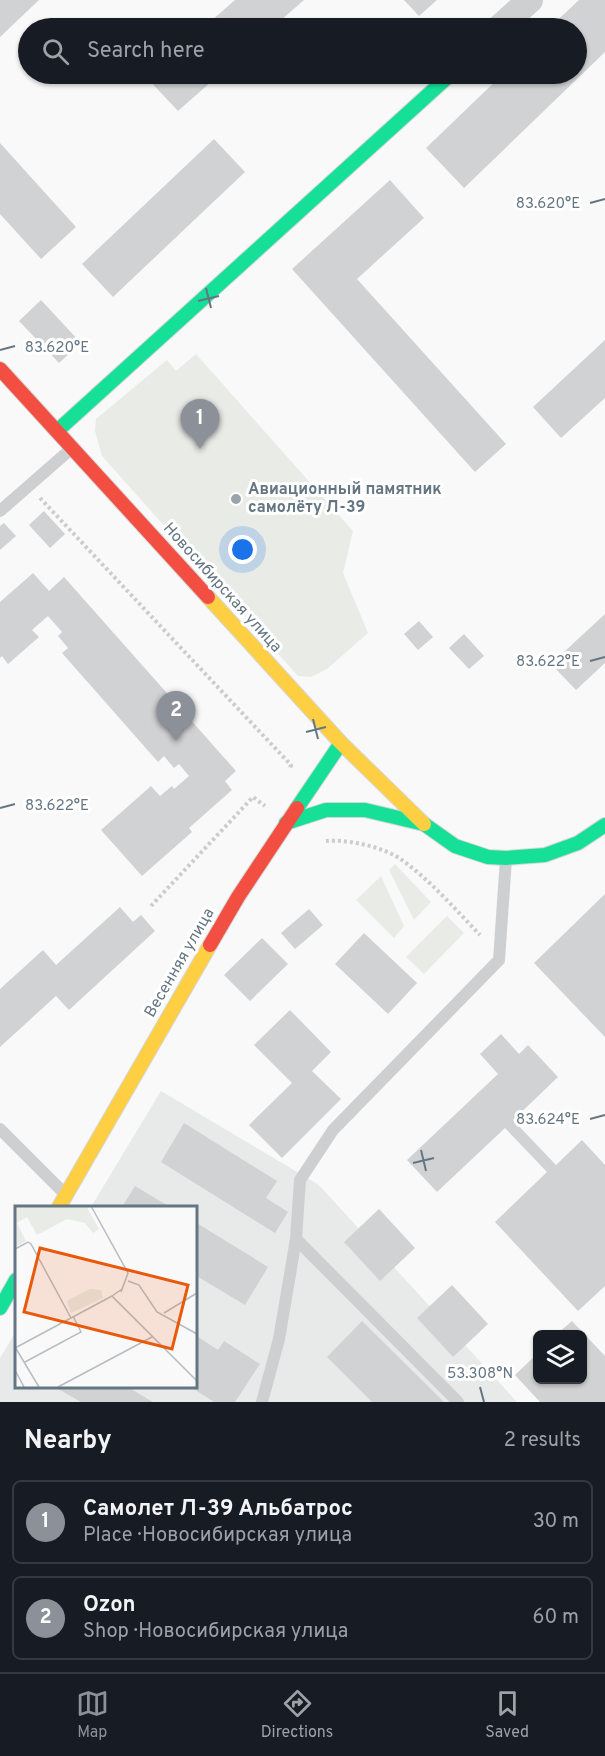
<!DOCTYPE html>
<meta charset="utf-8">
<style>
:root{--surface:#171b24;--page:#20242c;--text:#f1f3f6;--muted:#9ea1a6;--line:#363941;--accent:#8c9099}
body{margin:0;font-family:Overpass,sans-serif;background:var(--page);color:var(--text)}
.controls{position:absolute;right:18px;bottom:18px;display:grid;overflow:hidden;border-radius:9px;box-shadow:0 2px 4px #0004}
.controls button{width:54px;height:54px;display:grid;place-items:center;padding:0;border:0;border-bottom:2px solid var(--line);background:var(--surface);color:var(--text);font:30px sans-serif}
.you{position:absolute;left:243px;top:550px;width:21px;height:21px;margin:-15px;border:4px solid #fff;border-radius:50%;background:#1a73e8;box-shadow:0 0 0 9px #1a73e833}
.badge{display:grid;place-items:center;width:39px;height:39px;border-radius:50%;background:var(--accent);color:#fff;font-size:20px;font-weight:700}
.pin{position:absolute;translate:-50% -50px;filter:drop-shadow(0 2px 3px #0008)}
.pin::after{content:'';position:absolute;top:32px;width:21px;height:18px;background:inherit;clip-path:polygon(0 0,100% 0,50% 100%)}
.list{margin:0;padding:0;list-style:none}
h2{display:flex;justify-content:space-between;align-items:center;height:78px;margin:0;padding:0 24px;font-size:26px}
h2 small{font-size:20px;font-weight:400;color:var(--muted)}
.list li{display:grid;grid-template-columns:39px 1fr auto;gap:18px;align-items:center;box-sizing:border-box;height:84px;margin:0 12px 12px;padding:0 12px;border:2px solid var(--line);border-radius:9px}
.list b{display:block;font-size:22px;white-space:nowrap}
.list p{margin:0;font-size:20px;white-space:nowrap;color:var(--muted)}
.list em{font-size:20px;font-style:normal;color:var(--muted)}
.icon{flex:none;width:33px;height:33px;fill:none;stroke:currentColor;stroke-width:2;stroke-linecap:round;stroke-linejoin:round}
.map{position:relative;flex:none;width:605px;height:1402px;overflow:hidden}
.search{position:absolute;background:var(--surface);box-shadow:0 2px 4px #0004;left:18px;right:18px;top:18px;height:66px;display:flex;align-items:center;gap:15px;box-sizing:border-box;padding:0 21px;border-radius:33px;color:var(--muted);font-size:22px}
.sheet{height:270px;background:var(--surface)}
nav{display:flex;justify-content:space-around;align-items:center;box-sizing:border-box;height:84px;border-top:2px solid var(--line);background:var(--surface);font-size:16px;color:var(--muted)}
nav a{display:grid;justify-items:center;gap:3px}
nav .on{color:var(--accent)}
.map>svg:first-child{display:block}
.built{fill:#e8e9e9}
.green{fill:#e8ebe6}
.building{fill:#d0d2d3}
.lines{fill:none;stroke-linecap:round;stroke-linejoin:round}
.fast-casing{stroke:#d5d6d7;stroke-width:16}
.slow-casing{stroke:#d5d6d7;stroke-width:16}
.jam-casing{stroke:#d5d6d7;stroke-width:16}
.path{stroke:#cbcccd;stroke-width:4;stroke-dasharray:3 3;stroke-linecap:butt}
.lane{stroke:#cecfd0;stroke-width:12}
.street{stroke:#cecfd0;stroke-width:26}
.fast{stroke:#16e098;stroke-width:14}
.slow{stroke:#ffcf43;stroke-width:14}
.jam{stroke:#f24e42;stroke-width:14}
.ticks{fill:none;stroke:#657683;stroke-width:2}
.poi-dot{fill:#99a4ac;stroke:#fff;stroke-width:2}
.labels{text-anchor:middle;dominant-baseline:central;stroke-width:6;stroke-linejoin:round;paint-order:stroke}
.poi-label{font-size:16px;font-weight:bold;fill:#657683;stroke:#fff;text-anchor:start}
.street-label{font-size:16px;fill:#657683;stroke:#fff}
.inset-road{fill:none;stroke:#b5bdc3;stroke-width:1.5}
.view{fill:#e8590c;fill-opacity:0.15;stroke:#e8590c;stroke-width:3}
.inset-edge{fill:none;stroke:#657683;stroke-width:3}
.ticks-label{font-size:15px;text-anchor:middle;fill:#657683;stroke:#fff;stroke-width:6;stroke-linejoin:round;paint-order:stroke}
</style>
<div class="map">
<svg width="605" height="1402" viewBox="0 0 605 1402">
<rect width="100%" height="100%" fill="#f9f9f9"/>
<!-- built -->
<path class="built" d="M161 1091 319 1185 517 1402H0V1358L16 1331V1386H195V1207H91Z"/>
<!-- green -->
<path class="green" d="M196 354 353 531 343 573 368 633 327 669 311 677 298 676 102 456 95 431 96 419 167 360 176 371Z
M395 864 431 902 414 920 389 870Z
M381 876 404 926 394 938 356 900Z
M447 916 464 933 424 974 406 957Z"/>
<!-- building -->
<path class="building" d="M0 0H39L0 37Z
M235 0H304L272 28H203Z
M404 0H437L419 16Z
M579 0H605V52L464 188 426 148 503 74H576V28H549Z
M152 74H220L178 111 147 78Z
M214 139 245 172 113 297 82 264Z
M0 143 76 227 41 259 0 214Z
M390 180 424 218 357 279 506 444 475 472 292 269Z
M41 300 81 343 59 363 19 321Z
M605 340V398L561 438 533 407Z
M44 511 65 534 50 548 29 525Z
M4 523 16 536 0 550V526Z
M33 573 49 591 64 577 236 771 225 781 232 790 189 828 192 832 142 876 101 830 151 786 160 796 172 786 174 789 189 776 179 764 174 768 164 756 158 762 62 653 68 648 58 636 62 632 48 616 32 630 39 637 8 664 2 656 0 658V602Z
M605 614V663L576 690 551 664Z
M419 621 433 637 418 650 404 634Z
M464 634 484 656 469 669 449 648Z
M605 894V1037L534 963Z
M120 907 133 922 141 915 155 931 69 1010 56 996 0 1047V989L43 950 56 965Z
M309 909 323 925 295 949 281 933Z
M364 933 417 983 388 1014 335 964Z
M262 938 288 964 250 1001 224 975Z
M290 1010 331 1052 312 1071 341 1099 282 1158 249 1125 292 1083 254 1045Z
M501 1034 519 1054 528 1045 558 1077 513 1120 556 1165 582 1140 605 1165V1286L578 1311 495 1222 547 1172 505 1128 437 1192 407 1160 498 1074 480 1054Z
M184 1123 277 1181 266 1198 288 1212 275 1233 161 1162Z
M135 1186 170 1207H122Z
M379 1209 415 1248 380 1281 344 1242Z
M195 1222 268 1267 245 1305 195 1275Z
M452 1285 488 1324 453 1357 417 1318Z
M362 1321 444 1402H372L327 1357Z
M572 1321 605 1356V1402H540L515 1375 538 1353V1380H582V1334H557Z
M195 1335 218 1350 224 1341 260 1364 235 1402H214L189 1386H195Z
M53 1386H126L153 1402H81Z"/>
<g class="lines">
<defs>
<path id="fast" d="M57 431 451 74
M297 808 341 743
M286 823 326 810H365L424 824 455 846 488 857 506 858 545 855 578 843 605 825
M0 1308 16 1280"/>
<path id="slow" d="M208 597 341 743 424 824
M59 1207 210 945"/>
<path id="jam" d="M0 369 208 597
M210 945 238 897 297 808"/>
</defs>
<!-- fast casing -->
<use href="#fast" class="fast-casing"/>
<!-- slow casing -->
<use href="#slow" class="slow-casing"/>
<!-- jam casing -->
<use href="#jam" class="jam-casing"/>
<!-- path -->
<path class="path" d="M40 498 291 765 290 768
M326 841C347 839 385 847 402 860 431 881 455 909 480 935
M151 906 253 797 265 806"/>
<!-- lane -->
<path class="lane" d="M0 511 71 449
M0 1129 65 1194
M296 1239 458 1402
M262 1402 279 1339 296 1239 300 1180 333 1130 499 960 506 859"/>
<!-- street -->
<path class="street" d="M499 28 530 0"/>
<!-- fast -->
<use href="#fast" class="fast"/>
<!-- slow -->
<use href="#slow" class="slow"/>
<!-- jam -->
<use href="#jam" class="jam"/>
</g>
<!-- ticks -->
<path class="ticks" d="M590 203 605 199M206 288 211 308M198 301 219 296M0 350 15 346M590 661 605 657M313 719 318 739M306 732 326 727M0 808 15 804M590 1119 605 1115M421 1150 426 1171M413 1163 434 1158M480 1387 484 1402"/>
<!-- markers -->
<circle class="poi-dot" cx="236" cy="499" r="6"/>
<g class="labels">
<!-- poi labels -->
<g class="poi-label">
<text x="248" y="490">Авиационный памятник<tspan x="248" dy="18">самолёту Л-39</tspan></text>
</g>
<!-- street labels -->
<g class="street-label">
<text transform="translate(222 588) rotate(48)">Новосибирская улица</text>
<text transform="translate(180 963) rotate(-60)">Весенняя улица</text>
</g>
</g>
<!-- overview -->
<g transform="translate(15 1206)">
<rect width="182" height="182" fill="#f9f9f9"/>
<path d="M0 0H71L84 23 78 27 70 17 52 13 22 29 12 11 2 17 11 35 0 41ZM75 83 86 84 88 92 56 107 52 95Z" fill="#e8ebe6"/>
<path class="inset-road" d="M76 0 113 67 106 86M0 43 13 36 16 38 56 112M113 75 124 79 142 106 182 128M107 83 97 90 182 175M149 107 182 87M0 141 24 181M0 142 97 90M10 156 66 126 58 110M0 164 9 181M43 181 137 131"/>
<path class="view" d="M25 42 173 79 157 143 9 106Z"/>
<rect width="182" height="182" class="inset-edge"/>
</g>
<g class="ticks-label">
<text x="548" y="208">83.620°E</text>
<text x="57" y="352">83.620°E</text>
<text x="548" y="666">83.622°E</text>
<text x="57" y="810">83.622°E</text>
<text x="548" y="1124">83.624°E</text>
<text x="480" y="1378">53.308°N</text>
</g>
</svg>
<div class="controls">
<button><svg class="icon" aria-label="layers" viewBox="0 0 24 24"><path d="M12 4l9 5-9 5-9-5zM3 14l9 5 9-5"/></svg></button>
</div>
<div class="you"></div>
<div class="pin badge" style="left:200px;top:449px">1</div>
<div class="pin badge" style="left:176px;top:741px">2</div>
<div class="search"><svg class="icon" aria-label="search" viewBox="0 0 24 24"><circle cx="10" cy="10" r="6"/><path d="M15 15l6 6"/></svg>Search here</div>
</div>
<section class="sheet">
<h2>Nearby<small>2 results</small></h2>
<ul class="list">
<li><span class="badge">1</span><div><b>Самолет Л-39 Альбатрос</b><p>Place · Новосибирская улица</p></div><em>30 m</em></li>
<li><span class="badge">2</span><div><b>Ozon</b><p>Shop · Новосибирская улица</p></div><em>60 m</em></li>
</ul>
</section>
<nav>
<a class="on"><svg class="icon" aria-label="map" viewBox="0 0 24 24"><path d="M3 6l6-2 6 2 6-2v14l-6 2-6-2-6 2zM9 4v14M15 6v14"/></svg>Map</a>
<a><svg class="icon" aria-label="directions" viewBox="0 0 24 24"><path d="M12 3l9 9-9 9-9-9zM9 14v-3h6M13 9l2 2-2 2"/></svg>Directions</a>
<a><svg class="icon" aria-label="saved" viewBox="0 0 24 24"><path d="M7 4h10v16l-5-4-5 4z"/></svg>Saved</a>
</nav>
